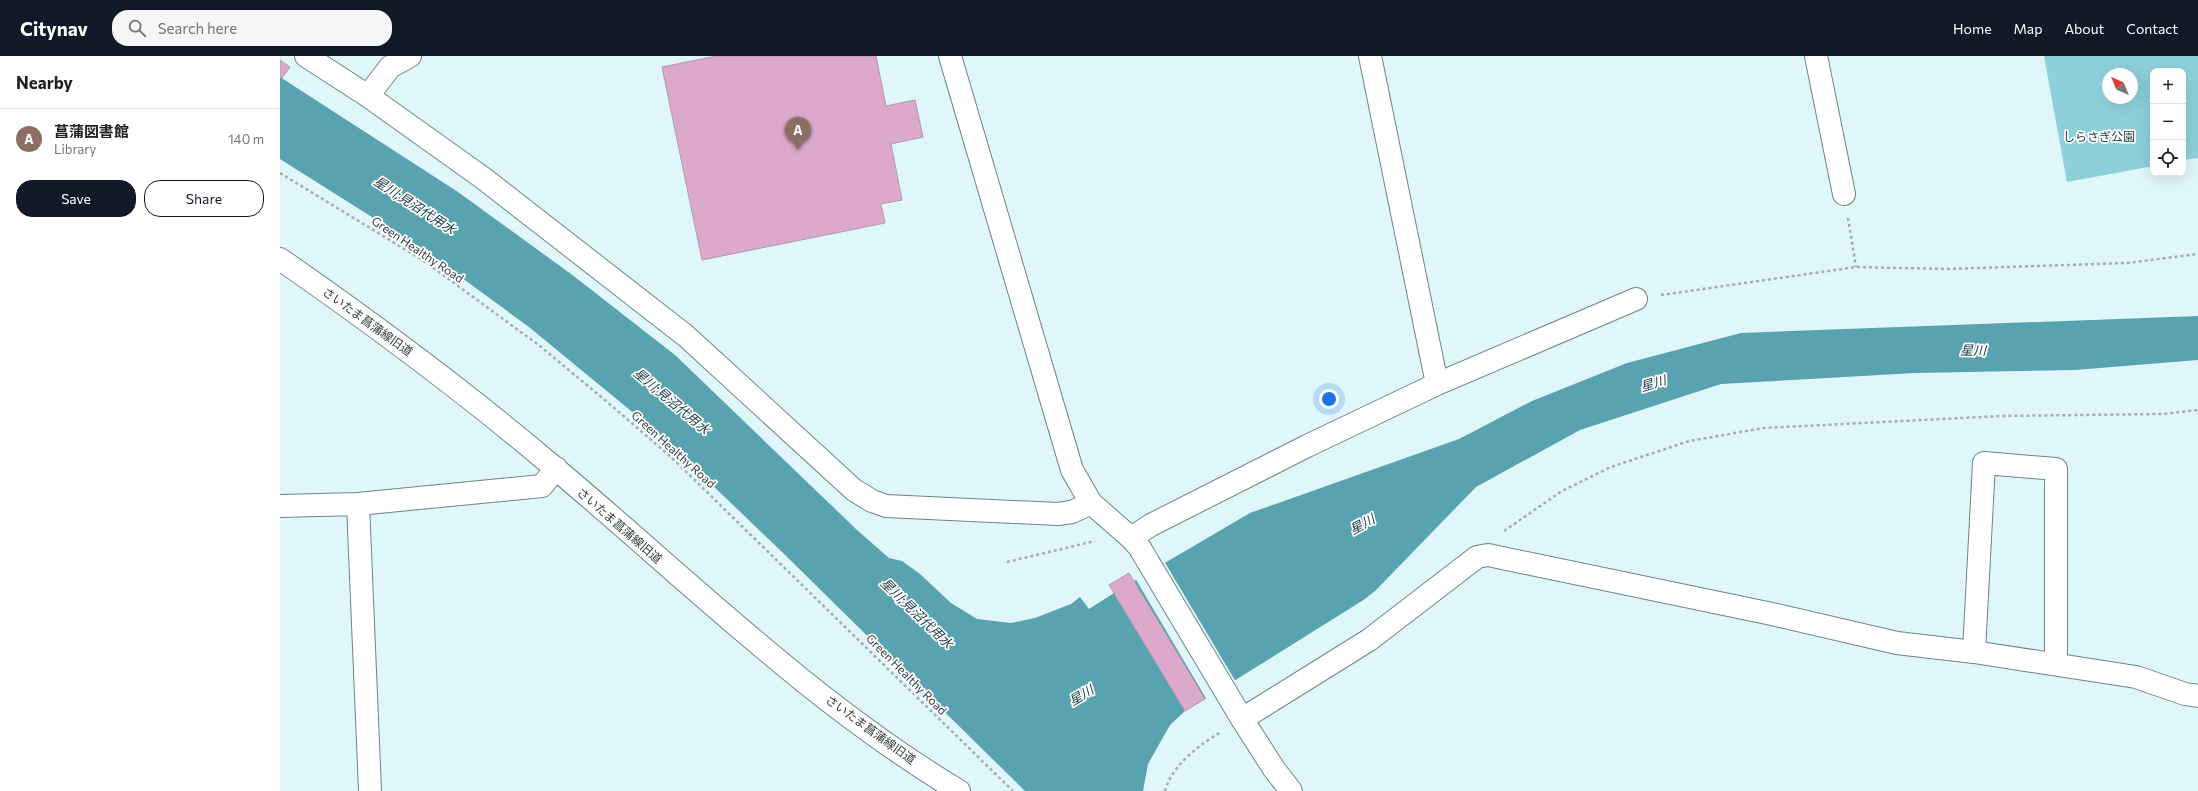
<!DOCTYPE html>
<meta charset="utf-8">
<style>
:root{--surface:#fff;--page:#f6f6f6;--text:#202124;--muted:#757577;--line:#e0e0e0;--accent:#111827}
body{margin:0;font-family:Commissioner,"Noto Sans JP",sans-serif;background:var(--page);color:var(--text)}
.controls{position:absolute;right:12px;top:12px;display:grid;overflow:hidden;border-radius:8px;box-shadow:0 4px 16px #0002}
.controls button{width:36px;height:36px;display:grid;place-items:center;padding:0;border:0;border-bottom:1px solid var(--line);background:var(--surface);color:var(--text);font:20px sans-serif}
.compass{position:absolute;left:1822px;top:12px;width:36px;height:36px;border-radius:50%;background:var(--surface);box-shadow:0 4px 16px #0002;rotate:316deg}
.you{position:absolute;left:1049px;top:343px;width:14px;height:14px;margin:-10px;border:3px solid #fff;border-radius:50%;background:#1a73e8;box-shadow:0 0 0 6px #1a73e833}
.badge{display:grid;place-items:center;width:26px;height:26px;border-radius:50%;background:var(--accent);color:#fff;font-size:13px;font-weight:700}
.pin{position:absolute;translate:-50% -33px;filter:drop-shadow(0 1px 2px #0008)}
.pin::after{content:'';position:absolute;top:21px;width:14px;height:12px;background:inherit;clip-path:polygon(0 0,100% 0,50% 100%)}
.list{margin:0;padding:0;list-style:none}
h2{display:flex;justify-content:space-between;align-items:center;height:52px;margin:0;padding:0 16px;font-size:17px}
h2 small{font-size:13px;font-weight:400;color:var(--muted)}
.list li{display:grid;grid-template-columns:26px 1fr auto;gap:12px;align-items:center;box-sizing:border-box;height:60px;padding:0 16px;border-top:1px solid var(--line)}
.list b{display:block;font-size:15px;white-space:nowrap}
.list p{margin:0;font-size:13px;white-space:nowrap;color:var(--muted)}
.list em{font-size:13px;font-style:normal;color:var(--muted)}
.actions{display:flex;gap:8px;padding:12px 16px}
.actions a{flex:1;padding:9px 0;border:1px solid var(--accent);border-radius:16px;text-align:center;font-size:14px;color:var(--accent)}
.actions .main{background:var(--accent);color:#fff}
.icon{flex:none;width:22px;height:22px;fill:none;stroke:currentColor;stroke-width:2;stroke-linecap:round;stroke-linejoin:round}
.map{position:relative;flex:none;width:1918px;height:735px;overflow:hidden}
header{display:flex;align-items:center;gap:24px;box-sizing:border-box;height:56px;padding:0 20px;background:var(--accent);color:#fff}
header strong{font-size:19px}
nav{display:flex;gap:22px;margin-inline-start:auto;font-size:14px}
.search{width:280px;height:36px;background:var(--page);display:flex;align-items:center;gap:10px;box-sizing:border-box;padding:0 14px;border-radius:16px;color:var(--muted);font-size:15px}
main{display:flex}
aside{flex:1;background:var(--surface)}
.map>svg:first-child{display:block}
.green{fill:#8dd0dc;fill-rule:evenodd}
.water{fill:#59a2af}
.pier{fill:#dff6fb}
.building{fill:#dca9cd;stroke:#ad9ca8}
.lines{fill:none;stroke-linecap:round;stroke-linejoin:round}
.minor-casing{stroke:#6e8488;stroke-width:24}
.tertiary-casing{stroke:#6e8488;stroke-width:24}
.path{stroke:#9dafb3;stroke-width:2.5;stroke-dasharray:3 3;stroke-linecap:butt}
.minor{stroke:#fff;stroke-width:22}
.tertiary{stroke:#fff;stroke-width:22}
.labels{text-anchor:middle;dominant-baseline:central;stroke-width:3.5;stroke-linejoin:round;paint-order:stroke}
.park-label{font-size:12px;fill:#1c4046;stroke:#fefefe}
.street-label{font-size:12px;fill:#313a3c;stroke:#fefefe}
.water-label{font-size:13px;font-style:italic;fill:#14383f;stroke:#fefefe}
</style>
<header>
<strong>Citynav</strong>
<div class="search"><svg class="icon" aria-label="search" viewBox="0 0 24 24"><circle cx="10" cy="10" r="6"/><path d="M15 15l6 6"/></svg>Search here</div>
<nav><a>Home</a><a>Map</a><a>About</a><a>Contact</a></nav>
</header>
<main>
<aside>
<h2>Nearby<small></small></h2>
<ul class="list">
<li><span class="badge" style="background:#8d6e63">A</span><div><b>菖蒲図書館</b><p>Library</p></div><em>140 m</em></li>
</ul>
<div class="actions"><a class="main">Save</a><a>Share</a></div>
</aside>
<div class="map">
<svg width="1918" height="735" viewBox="0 0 1918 735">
<rect width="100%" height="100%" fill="#dff6fb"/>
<!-- green -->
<path class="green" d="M1764 0H1918V102L1903 104V15H1873V110L1787 126ZM1828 18H1852V42H1828Z"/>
<!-- water -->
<path class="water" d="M0 21 178 136 291 218 395 299 577 474 609 502 622 505 640 518 671 547 697 563 731 567 755 562 791 548 800 541 809 553 834 537 905 655 890 669 868 708 863 735H745L500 494 379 378 249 271 141 192 0 103Z
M1918 260V304L1795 314 1635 317 1441 328 1300 374 1196 431 1096 534 1085 543 925 643 854 525 970 457 1179 383 1252 345 1347 307 1461 277Z"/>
<!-- pier -->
<path class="pier" d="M884 505 956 626 927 644 855 522Z"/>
<!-- building -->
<path class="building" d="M436 0H596L606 50 635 44 643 81 611 88 622 144 601 148 605 167 422 204 382 11Z
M0 4 10 11 2 22 0 21Z
M849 517 925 643 905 655 829 529Z"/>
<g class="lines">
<defs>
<path id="minor" d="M26 0 88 40 203 122 406 280 574 434 592 445 606 450 778 458 792 456 811 447
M670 0 792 414 811 447 851 482 860 492
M1090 0 1157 328
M1536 0 1564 138
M0 203C95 269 188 338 276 413 407 523 532 647 679 735
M78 448 90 735
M0 450 78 448 262 430 276 412
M851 482 871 469 1027 390 1157 328 1356 243
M1694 596 1704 407 1776 413V608
M962 663 1089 584 1197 501 1208 499 1492 558 1617 587 1694 596 1856 621 1905 638 1918 640"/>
<path id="tertiary" d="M88 40 110 11 130 0
M861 494 962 663 994 713 1011 735"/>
</defs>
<!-- minor casing -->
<use href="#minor" class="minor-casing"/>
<!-- tertiary casing -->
<use href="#tertiary" class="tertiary-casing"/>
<!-- path -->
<path class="path" d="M0 117 144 205 260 290 326 345 391 401 733 735
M1568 162 1576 211
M1381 239 1576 211 1667 213 1847 207 1918 198
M1224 475 1282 435 1331 411 1409 385 1484 372 1721 360 1882 358 1918 354
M727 506 815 485
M885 735C892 709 919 689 941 676"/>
<!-- minor -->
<use href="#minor" class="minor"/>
<!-- tertiary -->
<use href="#tertiary" class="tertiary"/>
</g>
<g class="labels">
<!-- park labels -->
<g class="park-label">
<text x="1819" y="80">しらさぎ公園</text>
</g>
<!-- street labels -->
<g class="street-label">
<text transform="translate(138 193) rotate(34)">Green Healthy Road</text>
<text transform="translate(88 265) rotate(36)">さいたま菖蒲線旧道</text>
<text transform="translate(394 393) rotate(42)">Green Healthy Road</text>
<text transform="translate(340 469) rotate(41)">さいたま菖蒲線旧道</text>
<text transform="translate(627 618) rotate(45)">Green Healthy Road</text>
<text transform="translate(591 673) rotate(36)">さいたま菖蒲線旧道</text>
</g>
<!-- water labels -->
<g class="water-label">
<text transform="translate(135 149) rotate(33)">星川;見沼代用水</text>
<text transform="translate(1693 294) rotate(1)">星川</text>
<text transform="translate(1373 327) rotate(-16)">星川</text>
<text transform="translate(392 345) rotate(40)">星川;見沼代用水</text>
<text transform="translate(1082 468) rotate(-29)">星川</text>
<text transform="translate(637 557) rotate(44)">星川;見沼代用水</text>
<text transform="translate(801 639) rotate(-31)">星川</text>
</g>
</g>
</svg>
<div class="controls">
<button>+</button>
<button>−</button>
<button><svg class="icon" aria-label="locate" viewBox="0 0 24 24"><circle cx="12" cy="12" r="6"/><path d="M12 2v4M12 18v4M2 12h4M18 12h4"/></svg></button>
</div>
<svg class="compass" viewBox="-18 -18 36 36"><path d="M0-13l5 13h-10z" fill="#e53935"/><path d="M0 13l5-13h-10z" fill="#757577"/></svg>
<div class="you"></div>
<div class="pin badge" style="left:518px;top:94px;background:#8d6e63">A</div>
</div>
</main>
